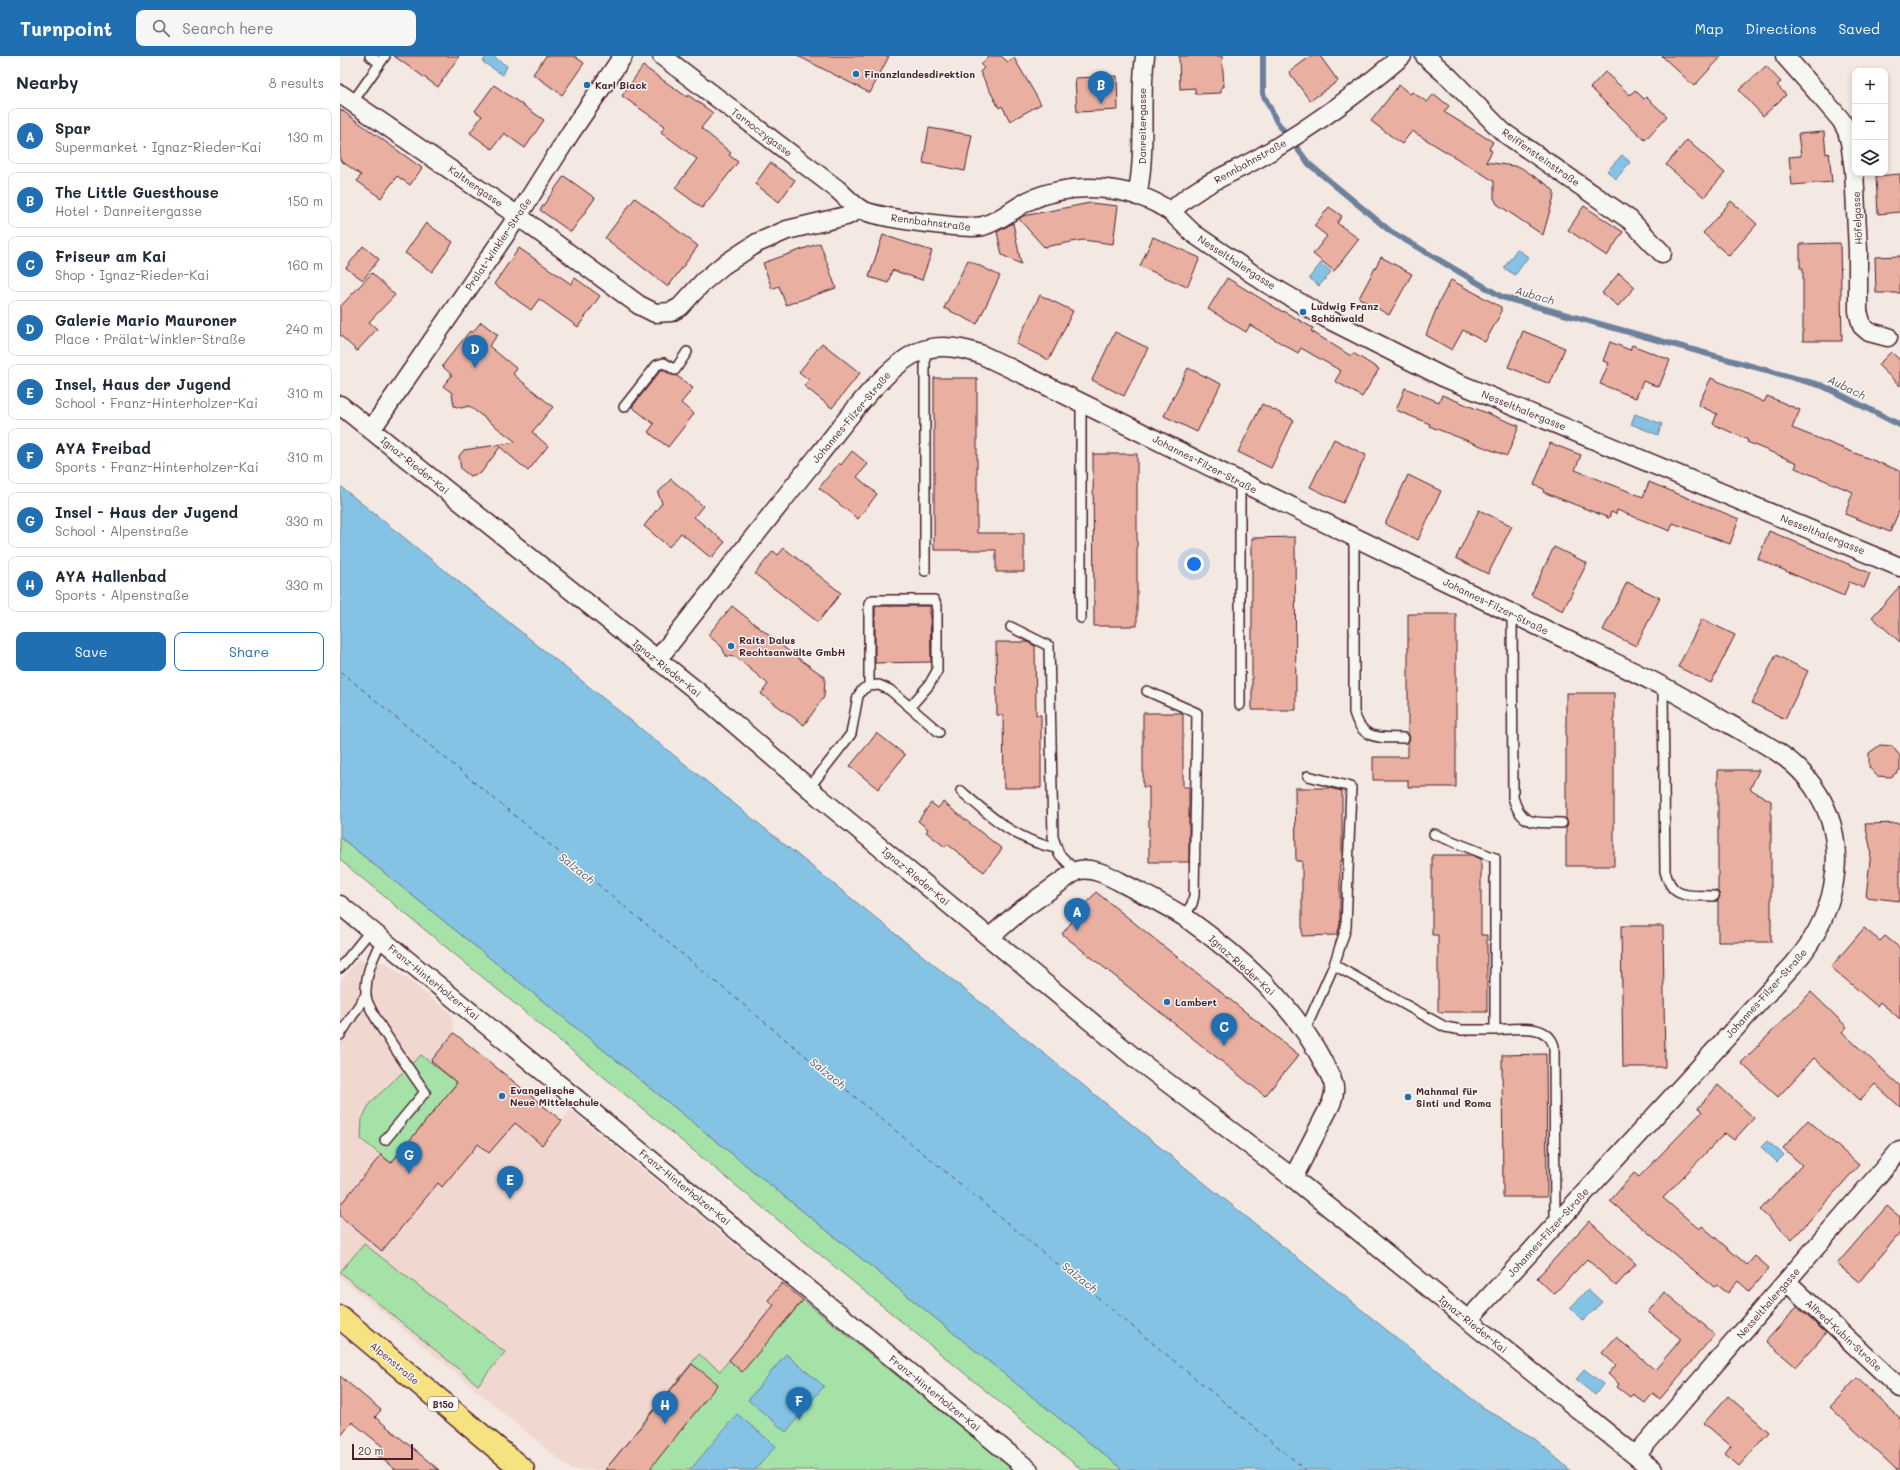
<!DOCTYPE html>
<meta charset="utf-8">
<style>
:root{--surface:#fff;--page:#f6f6f7;--text:#1f2937;--muted:#747a83;--line:#e0e1e3;--accent:#1f6fb2}
body{margin:0;font-family:Mali,sans-serif;background:var(--page);color:var(--text)}
.controls{position:absolute;right:12px;top:12px;display:grid;overflow:hidden;border-radius:8px;box-shadow:0 2px 6px #0003}
.controls button{width:36px;height:36px;display:grid;place-items:center;padding:0;border:0;border-bottom:1px solid var(--line);background:var(--surface);color:var(--text);font:20px sans-serif}
.scale{position:absolute;left:12px;bottom:10px;width:61px;box-sizing:border-box;padding-left:4px;border:2px solid #4a1f2b;border-top:0;font-size:11px;line-height:14px;white-space:nowrap;color:#4a1f2b;-webkit-text-stroke:3px #f6f6f2;paint-order:stroke}
.you{position:absolute;left:854px;top:508px;width:14px;height:14px;margin:-10px;border:3px solid #fff;border-radius:50%;background:#1a73e8;box-shadow:0 0 0 6px #1a73e833}
.badge{display:grid;place-items:center;width:26px;height:26px;border-radius:50%;background:var(--accent);color:#fff;font-size:13px;font-weight:700}
.pin{position:absolute;translate:-50% -33px;filter:drop-shadow(0 1px 2px #0008)}
.pin::after{content:'';position:absolute;top:21px;width:14px;height:12px;background:inherit;clip-path:polygon(0 0,100% 0,50% 100%)}
.list{margin:0;padding:0;list-style:none}
h2{display:flex;justify-content:space-between;align-items:center;height:52px;margin:0;padding:0 16px;font-size:17px}
h2 small{font-size:13px;font-weight:400;color:var(--muted)}
.list li{display:grid;grid-template-columns:26px 1fr auto;gap:12px;align-items:center;box-sizing:border-box;height:56px;margin:0 8px 8px;padding:0 8px;border:1px solid var(--line);border-radius:8px}
.list b{display:block;font-size:15px;white-space:nowrap}
.list p{margin:0;font-size:13px;white-space:nowrap;color:var(--muted)}
.list em{font-size:13px;font-style:normal;color:var(--muted)}
.actions{display:flex;gap:8px;padding:12px 16px}
.actions a{flex:1;padding:9px 0;border:1px solid var(--accent);border-radius:8px;text-align:center;font-size:14px;color:var(--accent)}
.actions .main{background:var(--accent);color:#fff}
.icon{flex:none;width:22px;height:22px;fill:none;stroke:currentColor;stroke-width:2;stroke-linecap:round;stroke-linejoin:round}
.map{position:relative;flex:none;width:1560px;height:1414px;overflow:hidden}
header{display:flex;align-items:center;gap:24px;box-sizing:border-box;height:56px;padding:0 20px;background:var(--accent);color:#fff}
header strong{font-size:19px}
nav{display:flex;gap:22px;margin-inline-start:auto;font-size:14px}
.search{width:280px;height:36px;background:var(--page);display:flex;align-items:center;gap:10px;box-sizing:border-box;padding:0 14px;border-radius:8px;color:var(--muted);font-size:15px}
main{display:flex}
aside{flex:1;background:var(--surface)}
.map>svg:first-child{display:block}
.built{fill:#f0d7cf}
.green{fill:#a5e2a8;stroke:#78806a}
.water{fill:#85c3e5;stroke:#6d819b}
.lines{fill:none;stroke-linecap:round;stroke-linejoin:round}
.stream{stroke:#6d819b;stroke-width:6}
.ferry{stroke:#5c5063;stroke-width:1;stroke-dasharray:5 4;stroke-linecap:butt}
.building{fill:#e9b0a2;stroke:#4a1f2b}
.service-casing{stroke:#4a1f2b;stroke-width:12}
.minor-casing{stroke:#4a1f2b;stroke-width:21}
.primary-casing{stroke:#4a1f2b;stroke-width:25}
.service{stroke:#f6f6f2;stroke-width:9}
.minor{stroke:#f6f6f2;stroke-width:18}
.primary{stroke:#f7e281;stroke-width:22}
.poi-dot{fill:#1f6fb2;stroke:#f6f6f2;stroke-width:1.5}
.labels{text-anchor:middle;dominant-baseline:central;stroke-width:3;stroke-linejoin:round;paint-order:stroke}
.shield{fill:#f6f6f2;stroke:#7e6067;stroke-width:1}
.shield-label{font-size:9px;font-weight:bold;fill:#4a1f2b}
.poi-label{font-size:10px;font-weight:bold;fill:#4a1f2b;stroke:#f6f6f2;text-anchor:start}
.street-label{font-size:10px;fill:#4a1f2b;stroke:#f6f6f2}
.water-label{font-size:11px;font-style:italic;fill:#5c5063;stroke:#f6f6f2}
</style>
<header>
<strong>Turnpoint</strong>
<div class="search"><svg class="icon" aria-label="search" viewBox="0 0 24 24"><circle cx="10" cy="10" r="6"/><path d="M15 15l6 6"/></svg>Search here</div>
<nav><a>Map</a><a>Directions</a><a>Saved</a></nav>
</header>
<main>
<aside>
<h2>Nearby<small>8 results</small></h2>
<ul class="list">
<li><span class="badge">A</span><div><b>Spar</b><p>Supermarket · Ignaz-Rieder-Kai</p></div><em>130 m</em></li>
<li><span class="badge">B</span><div><b>The Little Guesthouse</b><p>Hotel · Danreitergasse</p></div><em>150 m</em></li>
<li><span class="badge">C</span><div><b>Friseur am Kai</b><p>Shop · Ignaz-Rieder-Kai</p></div><em>160 m</em></li>
<li><span class="badge">D</span><div><b>Galerie Mario Mauroner</b><p>Place · Prälat-Winkler-Straße</p></div><em>240 m</em></li>
<li><span class="badge">E</span><div><b>Insel, Haus der Jugend</b><p>School · Franz-Hinterholzer-Kai</p></div><em>310 m</em></li>
<li><span class="badge">F</span><div><b>AYA Freibad</b><p>Sports · Franz-Hinterholzer-Kai</p></div><em>310 m</em></li>
<li><span class="badge">G</span><div><b>Insel - Haus der Jugend</b><p>School · Alpenstraße</p></div><em>330 m</em></li>
<li><span class="badge">H</span><div><b>AYA Hallenbad</b><p>Sports · Alpenstraße</p></div><em>330 m</em></li>
</ul>
<div class="actions"><a class="main">Save</a><a>Share</a></div>
</aside>
<div class="map">
<svg width="1560" height="1414" viewBox="0 0 1560 1414">
<rect width="100%" height="100%" fill="#f3e8e2"/>
<filter id="ink" filterUnits="userSpaceOnUse"><feTurbulence type="fractalNoise" baseFrequency=".025" numOctaves="2"/><feDisplacementMap in="SourceGraphic" scale="8" xChannelSelector="R" yChannelSelector="G"/><feConvolveMatrix kernelMatrix="1 2 1 2 8 2 1 2 1" color-interpolation-filters="sRGB"/></filter>
<g filter="url(#ink)">
<!-- built -->
<path class="built" d="M18 903 46 907 111 957 114 977 222 1065 230 1054 442 1227 449 1261 439 1272 425 1260 380 1315 359 1299 265 1414H232L0 1221V926Z"/>
<!-- green -->
<path class="green" d="M0 781 783 1414H742L0 804Z
M81 999 117 1027 51 1107 21 1083 22 1063 30 1047Z
M24 1188 165 1296 138 1329 0 1216Z
M463 1244 674 1414H265L359 1298 380 1315 425 1260 440 1272Z"/>
<!-- water -->
<path class="water" d="M146 0H152L167 10 163 19 143 6Z
M1282 99 1290 106 1276 123 1267 115Z
M1177 193 1188 201 1175 219 1164 212Z
M981 207 991 216 979 230 969 222Z
M1295 358 1322 368 1318 379 1291 368Z
M0 430 1141 1350 1195 1383 1230 1414H783L0 781Z
M1427 1085 1444 1099 1437 1106 1421 1091Z
M1248 1233 1262 1246 1243 1265 1230 1252Z
M446 1298 484 1330 446 1376 408 1344Z
M1244 1313 1263 1328 1255 1339 1236 1324Z
M397 1358 436 1390 415 1414H350Z"/>
<g class="lines">
<!-- stream -->
<path class="stream" d="M923 0V38L937 66 969 108 1050 175 1162 241 1483 330 1560 369"/>
<!-- ferry -->
<path class="ferry" d="M0 615 966 1414"/>
</g>
<!-- building -->
<path class="building" d="M54 0H119L98 31Z
M206 0H234L244 7 222 39 193 18Z
M458 0H549L530 37Z
M649 0H661L668 6 674 2 701 48 670 65 662 50 659 52 640 16 644 12 641 9Z
M839 0H882L884 31H881V37L855 38V32L840 33Z
M971 0H980L998 25 970 45 949 16Z
M1322 0H1382L1354 30Z
M303 10 347 41 348 39 373 57 361 72 391 97 389 99 398 106 362 152 335 132 357 103 321 76 325 70 282 40Z
M1426 10 1441 26 1437 29 1446 39 1423 60 1399 34Z
M1265 16 1290 39 1295 34 1304 43 1306 41 1327 60 1305 84 1250 32Z
M777 20 778 54 737 56 735 22Z
M154 29 204 64 185 92 164 77 152 93 130 77 142 60 135 55Z
M1059 29 1070 38 1072 36 1087 46 1094 38 1109 50 1104 56 1153 86 1149 93 1152 95 1146 106 1180 111 1209 130 1214 135V140L1203 179 1157 148 1154 142V125L1072 75 1062 88 1031 65Z
M0 53 82 112 70 129 57 120 41 142 17 125 21 119 0 104Z
M589 72 632 79 625 115 583 107Z
M1484 76 1486 98 1489 97 1492 126 1452 129 1449 101 1461 100 1458 78Z
M1347 84 1385 117 1364 141 1326 109Z
M430 107 455 124 439 146 415 128Z
M1560 118V156L1538 158 1536 120Z
M224 120 255 142 231 176 200 154Z
M295 142 358 190 328 231 265 182Z
M1391 145 1417 168 1389 200 1363 177Z
M750 147 778 150 773 188 743 184 704 191 679 163 683 160Z
M1244 150 1283 176 1267 200 1228 174Z
M989 151 1002 160 997 167 1019 183 994 215 973 198 987 180 974 170Z
M86 167 113 186 92 216 65 197Z
M673 167 681 208 662 199 657 176Z
M543 179 592 195 582 224 552 214 548 227 529 221Z
M813 181 860 202 847 231 800 210Z
M480 187 496 232 446 249 439 230 432 233 423 207Z
M1500 187 1502 285H1463V212H1460V188Z
M23 190 39 203 23 224 6 212Z
M179 192 231 228 235 222 260 240 238 271 199 243 191 254 154 228Z
M1560 200V237H1536L1535 201Z
M1041 201 1072 218 1049 259 1019 242Z
M628 204 660 220 637 268 604 252Z
M32 217 55 239 29 266 37 273 17 295 0 279V251Z
M1279 217 1295 231 1278 250 1262 237Z
M887 222 943 256V255L973 272 971 275 1011 300 1013 297 1039 313 1022 341 995 325 1001 315 961 292 958 297 910 269 906 276 868 253Z
M1111 224 1161 251V257L1145 286 1123 274 1112 294 1086 279 1099 246Z
M700 239 733 255 709 304 676 288Z
M141 266 158 279 149 290 177 313 173 318 213 351 192 376 208 390 188 415 160 391 141 417 130 420 121 413 119 400 124 394 176 386 129 350 121 352 114 350 112 337 103 330 112 319 102 310 130 275 132 277Z
M1183 275 1225 292 1210 328 1168 311Z
M775 276 808 292 784 340 752 324Z
M1270 286 1290 294 1292 289 1330 304 1319 331 1303 325 1296 342 1260 328 1269 307 1263 305Z
M482 287 520 317 492 352 464 330 469 324 459 316Z
M1551 296 1560 304V330L1538 309Z
M848 312 881 328 857 376 824 360Z
M321 314H323L332 319 337 320 353 332 341 347 354 358 328 391 308 376 314 368 292 351Z
M594 322H637V477H684V516H656V494H594Z
M1371 322 1424 346 1427 340 1460 354 1452 372 1560 415V453L1550 476 1505 458 1513 436 1455 412 1457 407 1407 386 1408 384 1373 368 1377 358 1358 349Z
M1065 332 1099 346 1102 339 1179 370 1167 400 1089 370 1090 368 1056 354Z
M922 348 954 364 931 412 898 396Z
M994 383 1026 399 1003 447 970 431Z
M1210 387 1241 399 1235 414 1303 441 1309 426 1399 463 1390 488 1333 467 1330 475 1277 454 1276 458 1271 456 1269 462 1203 436 1204 433 1194 429Z
M512 395 528 408 517 421 537 438 518 463 479 432 499 407 501 409Z
M753 398H797V570H754Z
M1068 419 1101 435 1078 484 1045 468Z
M331 423 363 450 354 461 385 486 371 502 341 477 329 491 304 470 322 447 318 437Z
M1139 454 1172 470 1148 518 1116 502Z
M1429 475 1530 517 1524 532 1509 526 1504 540 1418 503Z
M955 481 956 654H912V482Z
M1214 491 1247 507 1223 555 1191 539Z
M444 492 501 537 478 566 415 518 433 495 438 499Z
M1287 526 1320 542 1296 590 1263 574Z
M1560 530V586L1532 561Z
M392 550 451 597 485 621 484 641 464 669 421 638 428 628 396 601 386 600 382 591 368 579Z
M535 550H590L591 606 535 607Z
M1068 558H1116V731H1068V724H1033V701H1068V686L1070 682 1068 677Z
M1362 563 1395 579 1371 627 1338 611Z
M656 586H687L695 590 696 659H701V732H664L663 659H657Z
M1436 599 1468 615 1445 663 1412 647Z
M1226 637H1274V810H1226V771L1228 767 1226 763Z
M803 657H843V731H849V806H809V731H803Z
M537 677 565 699 538 733 510 710Z
M1540 689 1552 690 1560 700V714L1551 721 1537 720 1529 711V697Z
M1378 714H1419L1410 733 1431 745V886H1378V844L1380 840 1378 836Z
M955 732H989L1002 735V805H1000V868L997 879 962 880V805H956Z
M603 746 662 793 644 816 607 788 605 791 586 776 588 773 578 765 591 747 598 752Z
M1560 767V845L1526 841 1531 795 1525 768Z
M1092 799H1131L1141 803V879H1147V956H1098V879H1092Z
M756 836 959 999 925 1040 722 878Z
M1281 870H1323L1325 1011H1283Z
M1524 872 1540 885 1545 880 1560 892V963L1540 946 1537 950 1491 911Z
M1471 936 1507 971 1502 976 1560 1030V1051L1535 1028 1520 1044 1474 1002 1438 1041 1401 1007Z
M114 977 222 1065 202 1089 175 1067 149 1097 138 1088 102 1131 98 1127 42 1195 0 1160V1149L41 1099 51 1107 117 1027 91 1005Z
M1206 998 1207 1141H1163L1162 999Z
M1378 1029 1414 1062 1394 1084 1385 1077 1323 1142 1359 1173 1362 1170 1407 1209 1415 1200 1429 1212 1409 1235 1398 1225 1388 1237 1377 1229 1374 1231 1270 1145 1294 1117 1299 1121 1362 1056 1358 1052Z
M1468 1064 1519 1109 1452 1184 1420 1154 1462 1109 1443 1092Z
M1547 1150 1560 1161V1177L1519 1226 1497 1208Z
M1249 1165 1296 1208 1276 1230 1247 1203 1214 1238 1197 1222Z
M442 1227 463 1244 402 1316 389 1304 434 1249 428 1244Z
M1324 1236 1375 1278 1320 1343 1313 1337 1305 1347 1293 1338 1290 1341 1277 1331 1279 1328 1268 1318 1276 1309 1262 1297 1276 1281 1315 1314 1341 1283 1308 1256Z
M1457 1251 1486 1277 1456 1311 1426 1285Z
M352 1308 378 1328 309 1414H265Z
M0 1320 41 1354 35 1361 99 1414H56L36 1398 42 1390 12 1366 0 1381Z
M1517 1322 1560 1362V1414H1557L1490 1351Z
M1388 1340 1429 1376 1399 1410 1385 1398 1391 1390 1364 1367Z"/>
<g class="lines">
<defs>
<path id="service" d="M30 0 40 7
M12 47 45 0
M585 293V515
M741 346V562
M284 351 317 309 324 307 335 314 347 296
M900 426V649
M1014 481V656C1022 685 1038 681 1064 682
M1172 557 1173 741C1181 771 1196 766 1222 767
M671 571 709 590 713 781 719 798 736 815
M529 630V547L533 544H594L597 550V615L589 629 570 651
M1323 631 1325 815C1332 844 1348 839 1374 840
M807 635 857 657 854 840 852 848 844 861
M469 732 511 678 518 640 523 633 529 630 539 629 550 634 599 676
M621 735C650 760 677 785 716 792
M42 883C33 902 25 917 26 939 26 955 74 1019 85 1036L45 1084
M994 909 1105 971 1122 974H1155V802L1094 778
M0 912 31 874
M965 974 994 909 1006 872 1011 731 968 720
M1155 974C1175 973 1207 966 1214 990L1215 1167
M0 979 25 940"/>
<path id="minor" d="M322 0 497 133C505 140 512 148 520 153 536 162 626 174 643 170 660 165 673 153 688 145 732 125 791 128 831 156 856 129 892 118 924 99 973 70 1019 37 1062 0
M1085 0 1110 22 1163 76 1290 164 1322 197
M1445 0 1476 35 1501 64 1507 75 1510 86 1514 114 1518 195V255L1522 270 1529 276 1548 281
M0 38 178 160 299 249 315 257 331 256 340 251 363 226 382 210 417 187 447 174 506 160 520 153
M797 140C807 94 799 46 805 0
M831 156 854 178 926 227 986 262 1103 321 1560 511
M0 349 358 636 478 740 795 1002 953 1122 1313 1414
M31 374 178 160 231 76 283 0
M317 604C371 536 424 467 478 400 503 369 543 312 578 296 598 287 620 291 640 298 728 339 814 383 901 426 1000 475 1099 522 1198 570 1239 590 1281 609 1322 630 1345 642 1368 656 1391 669 1417 684 1446 697 1466 721 1514 778 1500 855 1454 908L1128 1264
M0 849 689 1414
M650 881 680 855 736 815C753 809 774 823 790 831 809 841 828 850 846 862 899 900 953 947 983 1006 987 1014 993 1023 994 1031 995 1038 993 1042 991 1048L953 1122
M1447 1226 1560 1332
M1296 1399 1560 1094"/>
<path id="primary" d="M0 1261 183 1414"/>
</defs>
<!-- service casing -->
<use href="#service" class="service-casing"/>
<!-- minor casing -->
<use href="#minor" class="minor-casing"/>
<!-- primary casing -->
<use href="#primary" class="primary-casing"/>
<!-- service -->
<use href="#service" class="service"/>
<!-- minor -->
<use href="#minor" class="minor"/>
<!-- primary -->
<use href="#primary" class="primary"/>
</g>
</g>
<!-- markers -->
<g class="poi-dot">
<circle cx="516" cy="18" r="4"/>
<circle cx="247" cy="29" r="4"/>
<circle cx="963" cy="256" r="4"/>
<circle cx="391" cy="590" r="4"/>
<circle cx="827" cy="946" r="4"/>
<circle cx="162" cy="1040" r="4"/>
<circle cx="1068" cy="1041" r="4"/>
</g>
<g class="labels">
<!-- shield labels -->
<rect class="shield" x="88" y="1341" width="30" height="14" rx="3"/>
<g class="shield-label">
<text x="103" y="1348">B150</text>
</g>
<!-- poi labels -->
<g class="poi-label">
<text x="524" y="18">Finanzlandesdirektion</text>
<text x="255" y="29">Karl Biack</text>
<text x="971" y="250">Ludwig Franz<tspan x="971" dy="12">Schönwald</tspan></text>
<text x="399" y="584">Raits Dalus<tspan x="399" dy="12">Rechtsanwälte GmbH</tspan></text>
<text x="835" y="946">Lambert</text>
<text x="170" y="1034">Evangelische<tspan x="170" dy="12">Neue Mittelschule</tspan></text>
<text x="1076" y="1035">Mahnmal für<tspan x="1076" dy="12">Sinti und Roma</tspan></text>
</g>
<!-- street labels -->
<g class="street-label">
<text transform="translate(802 70) rotate(-90)">Danreitergasse</text>
<text transform="translate(422 76) rotate(37)">Tarnoczygasse</text>
<text transform="translate(1201 101) rotate(35)">Reiffensteinstraße</text>
<text transform="translate(910 105) rotate(-29)">Rennbahnstraße</text>
<text transform="translate(136 130) rotate(35)">Kaltnergasse</text>
<text transform="translate(1517 162) rotate(-93)">Höfelgasse</text>
<text transform="translate(591 166) rotate(7)">Rennbahnstraße</text>
<text transform="translate(158 188) rotate(-56)">Prälat-Winkler-Straße</text>
<text transform="translate(897 206) rotate(33)">Nesselthalergasse</text>
<text transform="translate(1184 354) rotate(22)">Nesselthalergasse</text>
<text transform="translate(511 361) rotate(-50)">Johannes-Filzer-Straße</text>
<text transform="translate(865 408) rotate(27)">Johannes-Filzer-Straße</text>
<text transform="translate(75 409) rotate(39)">Ignaz-Rieder-Kai</text>
<text transform="translate(1483 478) rotate(22)">Nesselthalergasse</text>
<text transform="translate(1156 550) rotate(26)">Johannes-Filzer-Straße</text>
<text transform="translate(327 612) rotate(39)">Ignaz-Rieder-Kai</text>
<text transform="translate(576 820) rotate(40)">Ignaz-Rieder-Kai</text>
<text transform="translate(902 909) rotate(42)">Ignaz-Rieder-Kai</text>
<text transform="translate(94 926) rotate(39)">Franz-Hinterholzer-Kai</text>
<text transform="translate(1426 937) rotate(-48)">Johannes-Filzer-Straße</text>
<text transform="translate(345 1131) rotate(39)">Franz-Hinterholzer-Kai</text>
<text transform="translate(1208 1176) rotate(-48)">Johannes-Filzer-Straße</text>
<text transform="translate(1428 1247) rotate(-49)">Nesselthalergasse</text>
<text transform="translate(1133 1268) rotate(39)">Ignaz-Rieder-Kai</text>
<text transform="translate(1504 1279) rotate(43)">Alfred-Kubin-Straße</text>
<text transform="translate(55 1307) rotate(40)">Alpenstraße</text>
<text transform="translate(595 1337) rotate(39)">Franz-Hinterholzer-Kai</text>
</g>
<!-- water labels -->
<g class="water-label">
<text transform="translate(1195 239) rotate(16)">Aubach</text>
<text transform="translate(1507 331) rotate(26)">Aubach</text>
<text transform="translate(237 812) rotate(39)">Salzach</text>
<text transform="translate(488 1017) rotate(39)">Salzach</text>
<text transform="translate(740 1221) rotate(39)">Salzach</text>
</g>
</g>
</svg>
<div class="controls">
<button>+</button>
<button>−</button>
<button><svg class="icon" aria-label="layers" viewBox="0 0 24 24"><path d="M12 4l9 5-9 5-9-5zM3 14l9 5 9-5"/></svg></button>
</div>
<div class="scale">20 m</div>
<div class="you"></div>
<div class="pin badge" style="left:737px;top:875px">A</div>
<div class="pin badge" style="left:761px;top:48px">B</div>
<div class="pin badge" style="left:884px;top:990px">C</div>
<div class="pin badge" style="left:135px;top:312px">D</div>
<div class="pin badge" style="left:170px;top:1143px">E</div>
<div class="pin badge" style="left:459px;top:1364px">F</div>
<div class="pin badge" style="left:69px;top:1118px">G</div>
<div class="pin badge" style="left:325px;top:1368px">H</div>
</div>
</main>
